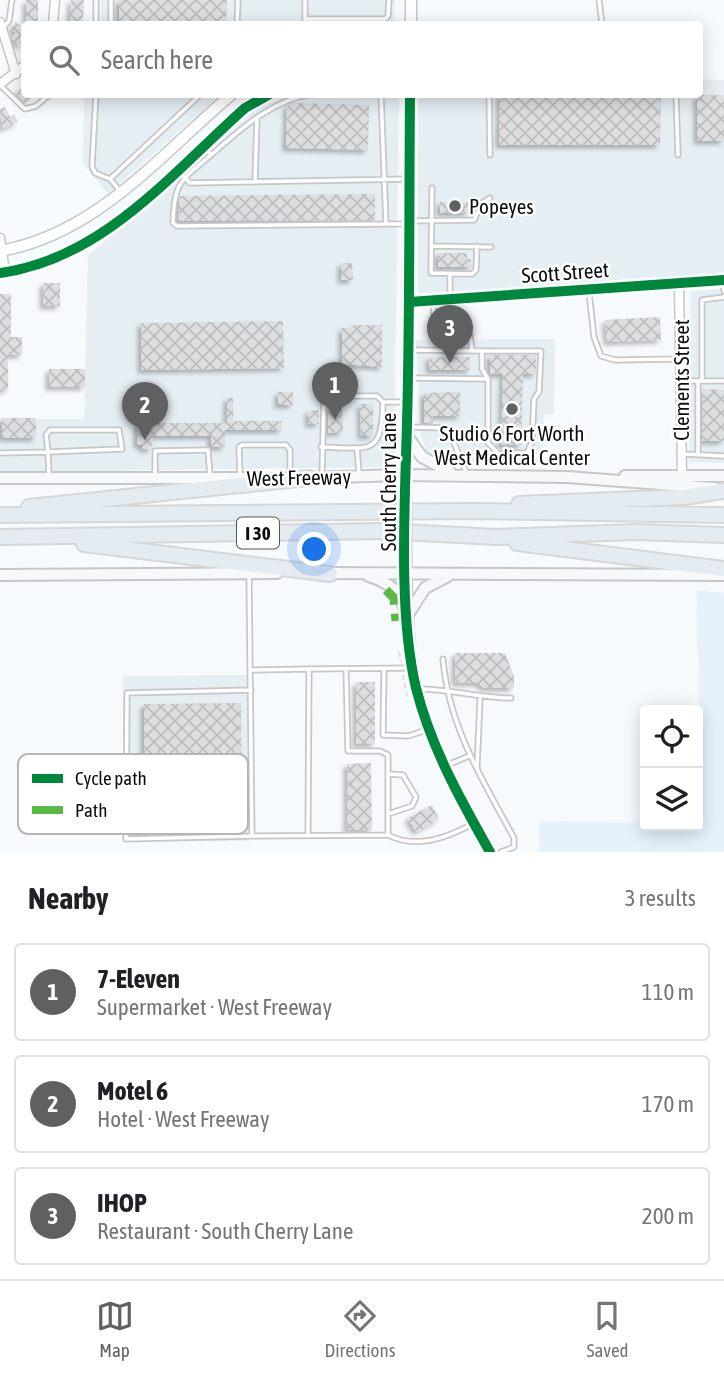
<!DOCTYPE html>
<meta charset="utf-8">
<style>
:root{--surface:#fff;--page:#f6f6f6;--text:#202124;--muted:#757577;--line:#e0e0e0;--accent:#5e6062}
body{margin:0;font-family:"Asap Condensed",sans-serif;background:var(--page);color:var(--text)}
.controls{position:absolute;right:21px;bottom:21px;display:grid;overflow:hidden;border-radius:7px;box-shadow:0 4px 18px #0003}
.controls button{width:63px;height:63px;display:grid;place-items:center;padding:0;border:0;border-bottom:2px solid var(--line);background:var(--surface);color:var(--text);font:35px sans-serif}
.you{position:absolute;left:315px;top:550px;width:24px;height:24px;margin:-18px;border:5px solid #fff;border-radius:50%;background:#1a73e8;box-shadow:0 0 0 10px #1a73e833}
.badge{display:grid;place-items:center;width:46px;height:46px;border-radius:50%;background:var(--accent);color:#fff;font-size:23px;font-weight:700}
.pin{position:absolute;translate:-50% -58px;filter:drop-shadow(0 2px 4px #0008)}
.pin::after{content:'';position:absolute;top:37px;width:24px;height:21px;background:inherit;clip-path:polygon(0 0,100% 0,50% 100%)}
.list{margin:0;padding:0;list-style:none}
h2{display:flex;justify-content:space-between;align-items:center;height:91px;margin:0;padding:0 28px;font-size:30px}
h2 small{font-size:23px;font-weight:400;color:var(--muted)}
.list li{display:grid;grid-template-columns:46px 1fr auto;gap:21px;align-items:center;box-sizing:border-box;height:98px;margin:0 14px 14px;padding:0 14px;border:2px solid var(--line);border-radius:7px}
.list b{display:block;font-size:26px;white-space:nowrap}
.list p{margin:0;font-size:23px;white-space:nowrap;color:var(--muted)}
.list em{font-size:23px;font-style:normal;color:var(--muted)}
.icon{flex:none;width:38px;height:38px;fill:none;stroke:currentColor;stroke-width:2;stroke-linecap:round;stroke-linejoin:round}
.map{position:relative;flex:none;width:724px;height:852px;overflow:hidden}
.search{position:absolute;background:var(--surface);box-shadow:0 4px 18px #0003;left:21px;right:21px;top:21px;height:77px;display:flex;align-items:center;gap:18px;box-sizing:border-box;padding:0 24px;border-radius:7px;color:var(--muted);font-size:26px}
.sheet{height:427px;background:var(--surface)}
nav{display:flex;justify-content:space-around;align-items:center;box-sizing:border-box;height:98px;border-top:2px solid var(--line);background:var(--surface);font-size:19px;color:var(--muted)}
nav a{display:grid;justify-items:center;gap:4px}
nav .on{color:var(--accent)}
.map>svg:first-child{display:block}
.built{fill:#e5eef3}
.green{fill:#e5f2fc}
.building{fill:url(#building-cross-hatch);filter:url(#shadow)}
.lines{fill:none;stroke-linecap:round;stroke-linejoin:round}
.service-casing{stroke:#c5c7c9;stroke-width:7}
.minor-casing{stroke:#c5c7c9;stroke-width:11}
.tertiary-casing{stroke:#c5c7c9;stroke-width:13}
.secondary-casing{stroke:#c5c7c9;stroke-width:14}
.motorway-casing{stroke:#d5d7d8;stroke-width:18}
.path{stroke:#dedfdf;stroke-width:2;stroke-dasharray:5 3.5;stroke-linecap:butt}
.service{stroke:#fefeff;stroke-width:3.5}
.minor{stroke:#fefeff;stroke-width:8}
.tertiary{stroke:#fefeff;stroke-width:10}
.secondary{stroke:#f6f8fa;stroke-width:10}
.motorway{stroke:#e4ecf2;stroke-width:14}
.tertiary-bridge-casing{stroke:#c5c7c9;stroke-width:13;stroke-linecap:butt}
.tertiary-bridge{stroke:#fefeff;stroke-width:10}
.quiet{stroke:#58b947;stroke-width:9;stroke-dasharray:18 9;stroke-linecap:butt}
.cycleway-casing{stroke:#fff;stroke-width:15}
.cycleway{stroke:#00873e;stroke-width:10}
.poi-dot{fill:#5e6062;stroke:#fff;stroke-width:2.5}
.labels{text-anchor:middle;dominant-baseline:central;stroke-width:5;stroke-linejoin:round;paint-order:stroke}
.shield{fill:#fff;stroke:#545657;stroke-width:2}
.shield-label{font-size:19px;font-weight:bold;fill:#0b0d0f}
.poi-label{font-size:21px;fill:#0b0d0f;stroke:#fff;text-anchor:start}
.street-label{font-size:21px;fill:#0b0d0f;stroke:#fff}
.key{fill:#fff;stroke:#b6b6b7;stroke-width:2}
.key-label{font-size:19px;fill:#0b0d0f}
</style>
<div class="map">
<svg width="724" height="852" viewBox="0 0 724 852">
<defs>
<pattern id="building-cross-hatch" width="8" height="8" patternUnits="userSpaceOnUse" patternTransform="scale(1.75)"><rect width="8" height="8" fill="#dcdee0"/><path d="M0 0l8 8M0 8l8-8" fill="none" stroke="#bbbdbf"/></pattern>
<filter id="shadow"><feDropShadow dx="-3.5" dy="3.5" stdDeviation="2" flood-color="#0004"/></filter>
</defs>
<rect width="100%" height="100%" fill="#f7fafc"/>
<!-- built -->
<path class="built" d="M101 0H395L394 24H101Z
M700 79 724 80V273L418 296V95L700 94Z
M84 95H220L108 194 83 164Z
M292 95H399L394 467 0 472V419H84L88 255 193 169 255 108Z
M724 289V463L689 462 691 291Z
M555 339 554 414 544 415 543 464 451 462 427 452 421 436 416 340Z
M249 675V841H123V676Z"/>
<!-- green -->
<path class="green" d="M696 590 724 593V852H539L540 821 645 823V826H698L703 823Z"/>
<!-- building -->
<path class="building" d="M26 0H38V23H26Z
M71 0H84L83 24H70Z
M119 0H227L226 24H119Z
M15 22 24 27 21 47 12 39 16 32 11 30Z
M24 85V94H34L25 103 16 94Z
M500 94H661L660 145H499Z
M697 95H724V141H697Z
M293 103 369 105 368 150 286 148 287 106Z
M5 107 10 117 14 114 18 122 2 129 0 109Z
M375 194V220L178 221 180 196Z
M440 202H468V213H440Z
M438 253H467V259H471V267H438Z
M341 263H352L353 280H341Z
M43 283H60V306H43Z
M0 294H11V337H22V355H8V390L0 389Z
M660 317 661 340 607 342 605 320Z
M283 321 284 368 141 370V323Z
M353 325H382V367L342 364V328H353Z
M490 355H536V374H523L521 445H501L503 374H490Z
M429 357H470V370H429Z
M49 369H85V387H49Z
M703 389 724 390V441H702Z
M278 392H293V405H278Z
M460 392V416H433V423H424V393Z
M227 398H233V421H282V430H225V447H211V436H153L151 449H142V445H137V423H227Z
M360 404H373V436H361Z
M328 407H342L343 432 328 433Z
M319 410V424H309L308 411Z
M2 418H36V438H2Z
M455 653H505L514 676V688H484L478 683H455Z
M356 682H375V744H356Z
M241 703 242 799 245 802V832L131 833V826H144V704Z
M371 763 372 830H347V764Z
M432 805 439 819 416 832 408 818Z"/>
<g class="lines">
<defs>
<path id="service" d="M96 0V24
M305 0V24
M599 0 602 24
M305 19H385L388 16 389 0
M111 24V0
M237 24 238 0
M4 27 9 21 12 0
M0 85 25 109 36 106 50 94
M96 94 92 166 95 173 110 179 120 191
M381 94 386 224H408
M489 94 490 155
M676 94 678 155
M205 147 211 155C241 129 273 99 313 94
M211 155C181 181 174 181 173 223L177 226 386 224
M180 172 190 183 409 179
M110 179 201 94
M255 182 257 118
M432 188 431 273 472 274 476 270 477 246
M410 221 474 220 482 203 490 198
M432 246 491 247
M450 274V296
M723 283 724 291
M589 292 594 337 601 356 615 360 678 359
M433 303 435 329 463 330 470 335 472 351
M410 350 482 351V369L488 379V443L499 454 506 453
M482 351H541L539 392 534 399 532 442 527 453H513
M410 378 488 379
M681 381H724
M698 381V454
M702 381V300L724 297
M409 427 448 428 466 472
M50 430H119L122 449 48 452 46 435Z
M321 447C370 448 382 457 383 402
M357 448 359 474
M0 453 48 452 49 476
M684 454 724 456
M322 475 324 396H377L383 402H405
M240 476 239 447 242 445H286L290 450V475
M155 477V451L208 450 210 476
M249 576 252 836 388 835C415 849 447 838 472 824
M443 659C448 725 483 781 514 838V847L501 852
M346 669 348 751H380L388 755V835
M384 669 383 735 408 736 427 730
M250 670 309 669
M419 689C451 689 479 698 511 698
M251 690 127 693 126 839 252 836
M445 766 469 756
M477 768 480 699
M388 814 412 806 416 797 403 775 389 774
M308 835 309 669 411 668"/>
<path id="minor" d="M0 22 16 74
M53 24 55 0
M0 84 24 66
M0 238 5 272
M679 284 682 476"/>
<path id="tertiary" d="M411 0V24
M0 251C97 234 161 154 232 94
M0 273C103 259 171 174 245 108L270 94
M409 302 724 280
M406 482 410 94
M406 561C407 602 407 644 416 684 428 745 460 798 490 852"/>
<path id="secondary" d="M407 436 422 457 450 472
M625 476H724
M0 478H253
M304 478 400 475 567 477 714 488
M324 573 724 575
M0 575 277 573
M369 576C393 584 400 592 407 616
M407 616 425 588 448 576"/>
<path id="motorway" d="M519 504 685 497 724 491
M29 507 309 478
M0 515 473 511 724 515
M0 537 385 531 496 537 636 532 724 535
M517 543 724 569
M84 544 330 574"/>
</defs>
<!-- service casing -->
<use href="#service" class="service-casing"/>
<!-- minor casing -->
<use href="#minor" class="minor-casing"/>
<!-- tertiary casing -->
<use href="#tertiary" class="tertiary-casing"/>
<!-- secondary casing -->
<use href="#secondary" class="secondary-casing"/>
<!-- motorway casing -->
<use href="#motorway" class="motorway-casing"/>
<!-- path -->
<path class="path" d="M399 652 401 662
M403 675 407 697"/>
<!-- service -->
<use href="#service" class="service"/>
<!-- minor -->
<use href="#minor" class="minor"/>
<!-- tertiary -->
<use href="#tertiary" class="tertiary"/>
<!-- secondary -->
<use href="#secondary" class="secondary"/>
<!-- motorway -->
<use href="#motorway" class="motorway"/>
<defs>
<path id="tertiary-bridge" d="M406 485V561"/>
</defs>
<!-- tertiary-bridge casing -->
<use href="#tertiary-bridge" class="tertiary-bridge-casing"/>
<!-- tertiary-bridge -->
<use href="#tertiary-bridge" class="tertiary-bridge"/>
<!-- quiet -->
<path class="quiet" d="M386 590 394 598 396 621"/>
<defs>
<path id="cycleway" d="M410 94C409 204 410 314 407 423 405 503 398 612 416 688 431 747 460 799 490 852
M0 273C103 259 171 174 245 108L270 94
M409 302 724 280"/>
</defs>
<!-- cycleway casing -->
<use href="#cycleway" class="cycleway-casing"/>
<!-- cycleway -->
<use href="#cycleway" class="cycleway"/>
</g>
<!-- markers -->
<g class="poi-dot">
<circle cx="455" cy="206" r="7"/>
<circle cx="512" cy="409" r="7"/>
</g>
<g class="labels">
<!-- shield labels -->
<rect class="shield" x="237" y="517.5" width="42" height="31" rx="5"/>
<g class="shield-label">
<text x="258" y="533">I 30</text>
</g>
<!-- poi labels -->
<g class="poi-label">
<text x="469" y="206">Popeyes</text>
<text x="512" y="433" text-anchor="middle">Studio 6 Fort Worth<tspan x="512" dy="24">West Medical Center</tspan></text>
</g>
<!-- street labels -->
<g class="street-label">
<text transform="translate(565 272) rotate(-4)">Scott Street</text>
<text transform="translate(681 380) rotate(-90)">Clements Street</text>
<text transform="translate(299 477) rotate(-1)">West Freeway</text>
<text transform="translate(388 482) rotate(-90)">South Cherry Lane</text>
</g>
</g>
<!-- legend -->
<rect x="18" y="754" width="230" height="80" rx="10" class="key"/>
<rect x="32" y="774" width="31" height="9" fill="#00873e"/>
<rect x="32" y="806" width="31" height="8" fill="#58b947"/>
<g class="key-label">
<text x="75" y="785">Cycle path</text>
<text x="75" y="817">Path</text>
</g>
</svg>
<div class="controls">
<button><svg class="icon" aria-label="locate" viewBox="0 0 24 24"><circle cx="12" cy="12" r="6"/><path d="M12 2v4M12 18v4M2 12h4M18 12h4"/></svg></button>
<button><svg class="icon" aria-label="layers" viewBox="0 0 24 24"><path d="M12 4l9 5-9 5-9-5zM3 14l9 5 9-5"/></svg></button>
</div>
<div class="you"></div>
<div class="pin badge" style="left:335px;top:420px">1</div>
<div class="pin badge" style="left:145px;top:440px">2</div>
<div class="pin badge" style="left:450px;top:363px">3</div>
<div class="search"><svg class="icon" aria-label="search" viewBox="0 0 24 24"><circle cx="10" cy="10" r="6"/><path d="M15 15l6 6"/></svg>Search here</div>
</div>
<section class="sheet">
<h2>Nearby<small>3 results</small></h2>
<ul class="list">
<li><span class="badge">1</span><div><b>7-Eleven</b><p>Supermarket · West Freeway</p></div><em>110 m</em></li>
<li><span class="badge">2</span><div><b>Motel 6</b><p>Hotel · West Freeway</p></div><em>170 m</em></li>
<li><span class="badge">3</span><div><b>IHOP</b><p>Restaurant · South Cherry Lane</p></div><em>200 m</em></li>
</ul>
</section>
<nav>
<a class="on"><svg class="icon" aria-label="map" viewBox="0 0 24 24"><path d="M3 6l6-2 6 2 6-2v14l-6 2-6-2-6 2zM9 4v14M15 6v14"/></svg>Map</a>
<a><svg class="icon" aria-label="directions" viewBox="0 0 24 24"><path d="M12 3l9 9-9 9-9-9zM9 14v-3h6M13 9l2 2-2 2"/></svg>Directions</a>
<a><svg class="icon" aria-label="saved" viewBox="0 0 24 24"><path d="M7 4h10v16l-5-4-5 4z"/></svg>Saved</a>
</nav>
